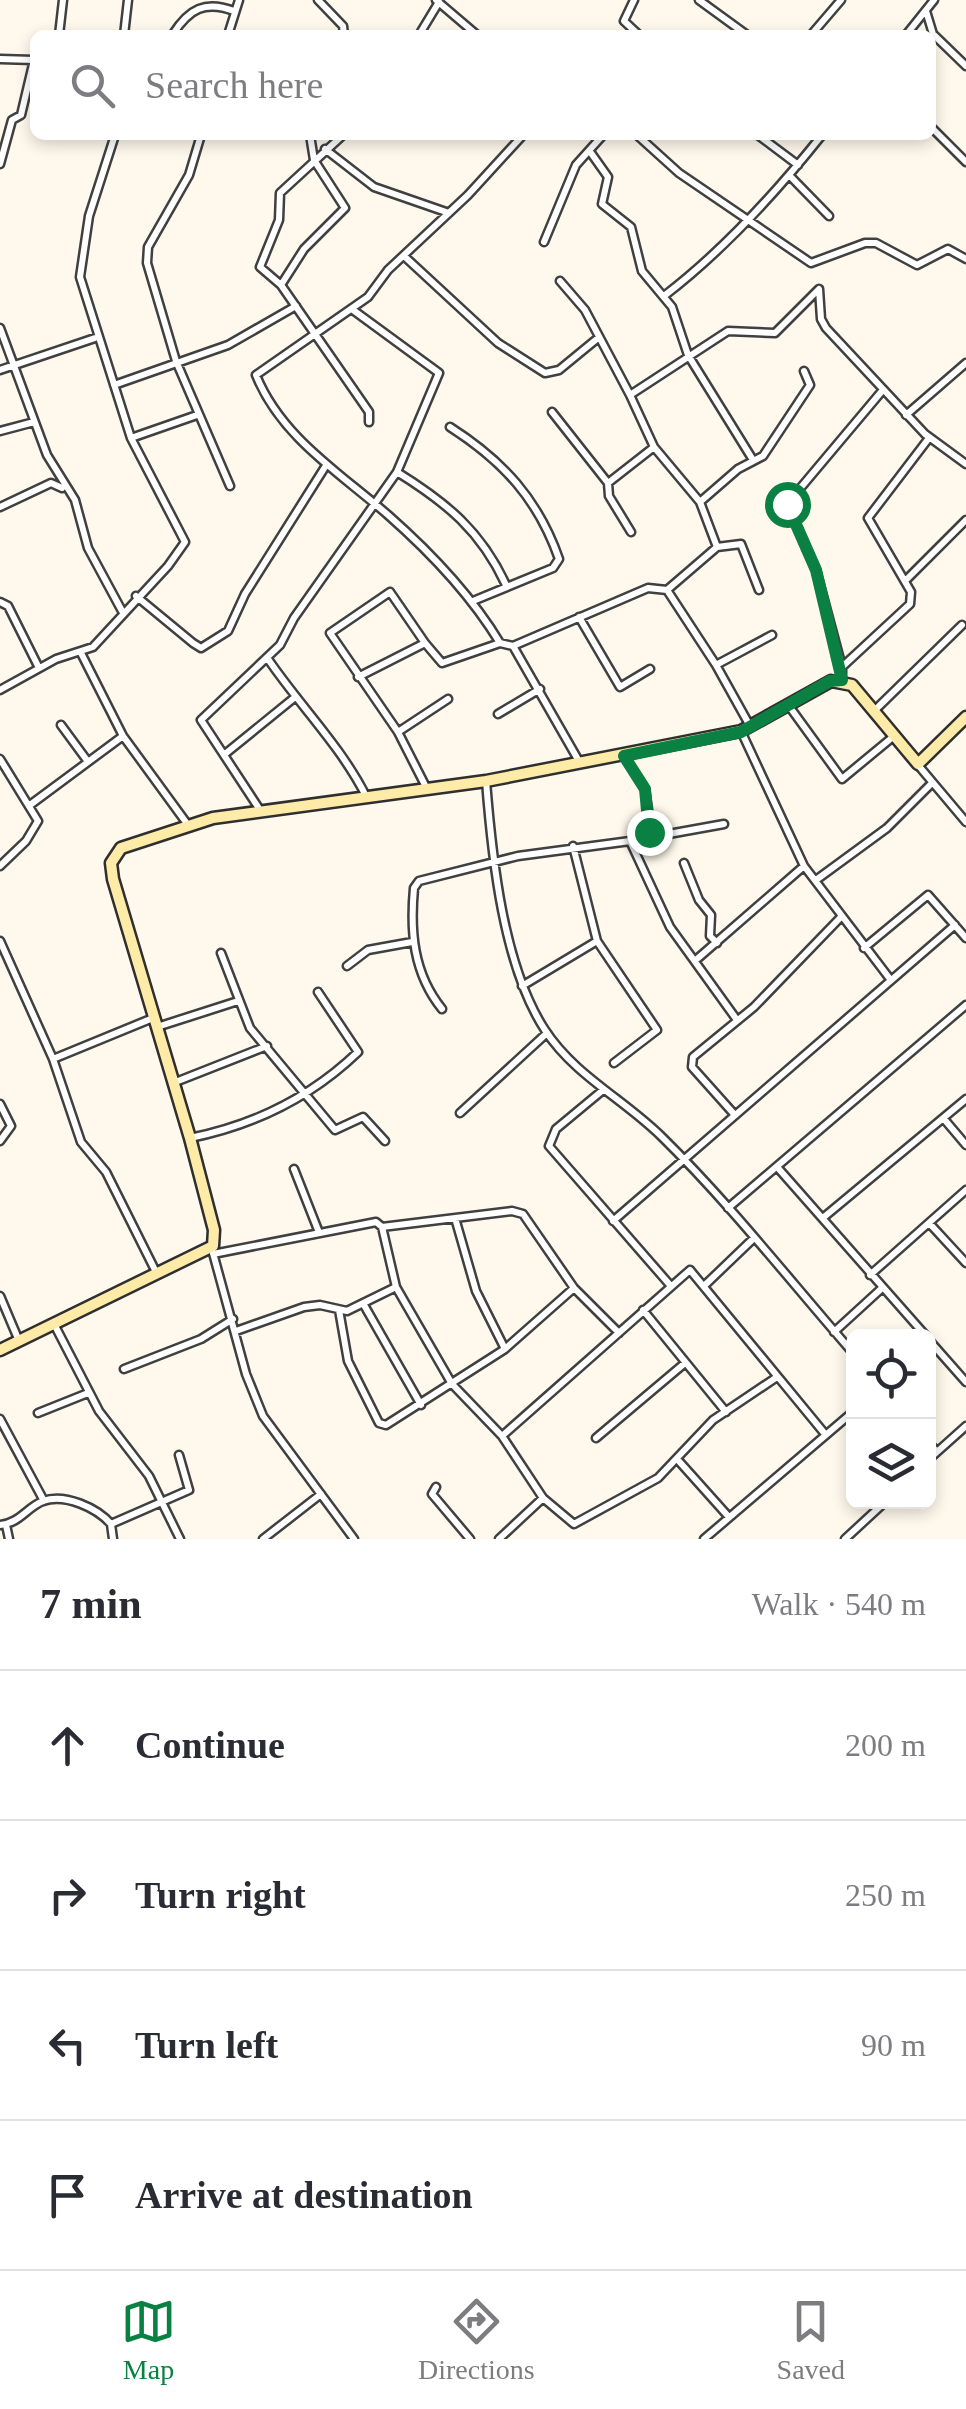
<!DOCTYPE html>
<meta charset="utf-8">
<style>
:root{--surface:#fff;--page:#f2f2f3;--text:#2b2b33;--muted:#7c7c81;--line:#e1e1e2;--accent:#0b8043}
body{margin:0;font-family:"Times New Roman",serif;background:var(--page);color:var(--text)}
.controls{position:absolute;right:30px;bottom:30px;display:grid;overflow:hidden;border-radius:15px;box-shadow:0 5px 15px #0003}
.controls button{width:90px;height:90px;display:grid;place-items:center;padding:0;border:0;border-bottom:2px solid var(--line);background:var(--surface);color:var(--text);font:50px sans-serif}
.stop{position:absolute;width:30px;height:30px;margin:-22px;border:8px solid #0b8043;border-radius:50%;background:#fff}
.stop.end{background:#0b8043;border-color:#fff;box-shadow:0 2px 10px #0008}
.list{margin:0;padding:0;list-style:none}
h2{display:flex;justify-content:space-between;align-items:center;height:130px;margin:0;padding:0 40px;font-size:42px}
h2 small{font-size:32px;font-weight:400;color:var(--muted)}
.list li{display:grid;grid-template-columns:65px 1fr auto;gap:30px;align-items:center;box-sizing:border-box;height:150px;padding:0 40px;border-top:2px solid var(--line)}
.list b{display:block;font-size:38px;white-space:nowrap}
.list em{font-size:32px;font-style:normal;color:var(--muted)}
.icon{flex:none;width:55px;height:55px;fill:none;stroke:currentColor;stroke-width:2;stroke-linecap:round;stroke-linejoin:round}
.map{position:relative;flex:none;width:966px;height:1539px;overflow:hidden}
.search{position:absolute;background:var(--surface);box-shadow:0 5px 15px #0003;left:30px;right:30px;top:30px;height:110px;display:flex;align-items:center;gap:25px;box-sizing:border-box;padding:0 35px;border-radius:15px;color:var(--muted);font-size:38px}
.sheet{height:730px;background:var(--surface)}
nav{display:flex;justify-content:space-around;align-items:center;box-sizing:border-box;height:140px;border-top:2px solid var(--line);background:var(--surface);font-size:28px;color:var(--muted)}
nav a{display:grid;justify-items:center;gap:5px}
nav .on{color:var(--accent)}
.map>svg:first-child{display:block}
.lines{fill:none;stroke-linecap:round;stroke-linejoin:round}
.street-casing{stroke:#404040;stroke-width:11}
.secondary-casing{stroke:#2f2f2f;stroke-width:15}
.street{stroke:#fff;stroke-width:6}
.secondary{stroke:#ffeba8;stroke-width:10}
.route{stroke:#0b8043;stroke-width:12}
</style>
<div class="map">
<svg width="966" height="1539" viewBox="0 0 966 1539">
<rect width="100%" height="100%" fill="#fff9ed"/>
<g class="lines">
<defs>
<path id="street" d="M318 0 343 26 344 35
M436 0 477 35
M634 0 624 21 639 35
M699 0 747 35
M926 11 933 34 966 66
M173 34C189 9 205 0 234 11
M59 35 63 0
M124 35 128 0
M228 35 239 0
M419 35 439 2
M811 35 841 0
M906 35 934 0
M0 59 34 60
M931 127 966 162
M201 135 189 175 148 247 147 263 176 361 230 486
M310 135 314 160 345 208 304 249 281 285 369 412V422
M637 135 679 173 811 263 865 243H876L917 265 948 249 966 259
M758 135 798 165
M325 149 374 187 449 213
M591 153 608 177 602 204 631 227 642 271 672 307 688 355 753 460
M0 164 12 120 21 115 34 60
M789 175 829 216
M544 242 576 165 603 135
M404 256 498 343 545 373 559 370 598 338
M560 281 585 310 630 395 728 331 775 333 819 289 821 319 826 328 925 434 966 464
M281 285 260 267 279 220 280 193 343 135
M664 296C724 250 775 194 822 135
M0 328 47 455 75 500 88 548 122 611
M0 370 95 338
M114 385 228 345 296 306
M630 395 654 447 700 502 717 547
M552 412 608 483
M906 415 966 363
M450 427C503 461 538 499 559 559L553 568 473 601
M0 431 34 422
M131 438 197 415
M397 472C447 503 481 531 506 585
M700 502 738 469 763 456 810 385 804 371
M0 507 51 483 62 488
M631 532 609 496 608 483 654 447
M905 581 966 520
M667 590 716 665
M136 596 193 643 201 648 228 631 245 594 325 467
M0 602 8 606 39 668
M579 617 620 687 650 669
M425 643 390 592 330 633 398 732 426 787
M500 643C471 595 430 552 388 515 340 473 281 437 256 375L368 297 388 270 468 195 523 135
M513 646 580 763
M81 653 123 736 188 825
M268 659C300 706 340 745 366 796
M842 667 816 570 787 504 882 391
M358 677 425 643 442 663 500 643 513 646 648 588 667 590 717 547 741 544 759 590
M842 681V667L910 604 911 592 868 518 929 438
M0 690 56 659 93 647 168 566 185 542 131 438 80 277 89 216 115 135
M789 706 842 779 894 736
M874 711 962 625
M498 714 540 689
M61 725 86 759
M750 726 716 665 772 635
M741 731 804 866 890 979
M398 732 448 699
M225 754 294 698
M624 756 645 789 652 837 724 824
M0 759 38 821 26 841 0 866
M918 765 966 822
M486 781C492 857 503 966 545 1030 574 1075 625 1100 662 1137 731 1205 791 1282 854 1354
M30 805 123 736
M260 810 201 720 280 645 294 618 397 472 439 373 353 310
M573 846 597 941 657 1030 614 1063
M684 863 699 900 711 915 710 936 717 943
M816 880 887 828 932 783
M0 941 53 1059 81 1142 106 1172 157 1274
M864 948 928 895 966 938
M221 953 250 1028 335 1130 363 1117 385 1141
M697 959 804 866
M347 966 368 950 412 942
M522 986 597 941
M442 1009C413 973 410 931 414 888L419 881 518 856 630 841 670 927 737 1020
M157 1027 238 1001
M53 1059 153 1018
M173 1083 267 1046
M603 1090 556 1129 549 1146 670 1285
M0 1104 11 1126 0 1141
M460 1113 547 1033
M734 1114 692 1067 693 1057 754 1007 840 918
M944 1119 966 1145
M190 1138C255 1125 310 1098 358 1052L318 992
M778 1168 926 1336
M294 1169 318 1230
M728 1208 966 1005
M824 1217 966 1099
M455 1218 476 1291 505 1349
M613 1221 955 925
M930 1224 966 1263
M382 1227 512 1211 523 1214 574 1288 619 1333
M213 1253 246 1374 263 1416 354 1539
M213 1254 376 1222 382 1227 396 1287 452 1384 502 1436 543 1498 574 1524 658 1478 713 1420 777 1377
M870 1275 966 1190
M705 1285 754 1238
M0 1296 19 1341
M364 1305 421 1405
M339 1310 348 1361 379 1423 386 1425 505 1349 574 1288
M643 1310 726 1412
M54 1324 99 1411 149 1476 180 1539
M236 1331 304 1307 320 1305 347 1311 396 1287
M834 1332 881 1289
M928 1339 966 1382
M124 1369 201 1339 233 1319
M38 1413 88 1393
M0 1419 44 1501
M502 1436 690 1270 825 1434
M596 1438 685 1363
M928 1442 937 1452
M677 1459 728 1516
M928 1460 966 1426
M436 1487 432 1494 470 1539
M0 1525C20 1523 26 1508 43 1501 65 1493 97 1508 111 1524
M6 1525 9 1539
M113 1539 111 1524 189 1490 179 1455
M263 1539 321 1494
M499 1539 543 1498
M704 1539 854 1411
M845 1539 885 1502"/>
<path id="secondary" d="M0 1350 213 1246 214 1230 190 1138 113 879 111 863 121 848 213 818 486 781 741 731 831 681 852 685 918 764 966 717"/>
</defs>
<!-- street casing -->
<use href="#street" class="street-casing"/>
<!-- secondary casing -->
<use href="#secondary" class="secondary-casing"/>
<!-- street -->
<use href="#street" class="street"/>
<!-- secondary -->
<use href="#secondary" class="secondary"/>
</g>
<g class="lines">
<!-- route -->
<path class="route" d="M649 832 645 789 624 756 741 732 830 681 842 680 816 570 787 504"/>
</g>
</svg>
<div class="controls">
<button><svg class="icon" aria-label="locate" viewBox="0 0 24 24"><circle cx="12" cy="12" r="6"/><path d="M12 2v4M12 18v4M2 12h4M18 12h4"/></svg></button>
<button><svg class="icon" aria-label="layers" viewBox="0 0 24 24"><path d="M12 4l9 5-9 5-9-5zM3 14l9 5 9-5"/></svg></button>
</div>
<div class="stop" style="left:787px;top:504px"></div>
<div class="stop end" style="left:649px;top:832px"></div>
<div class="search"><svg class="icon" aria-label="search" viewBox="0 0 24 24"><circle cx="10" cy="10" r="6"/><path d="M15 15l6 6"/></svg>Search here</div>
</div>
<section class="sheet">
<h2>7 min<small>Walk · 540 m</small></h2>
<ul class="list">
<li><svg class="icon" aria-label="ahead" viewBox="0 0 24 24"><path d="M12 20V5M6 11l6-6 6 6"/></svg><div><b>Continue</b></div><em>200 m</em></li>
<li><svg class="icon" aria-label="right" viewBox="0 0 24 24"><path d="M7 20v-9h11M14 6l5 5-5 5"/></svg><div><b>Turn right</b></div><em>250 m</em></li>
<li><svg class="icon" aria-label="left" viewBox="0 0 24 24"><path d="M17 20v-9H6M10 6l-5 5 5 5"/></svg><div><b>Turn left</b></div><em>90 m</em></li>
<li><svg class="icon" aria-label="arrive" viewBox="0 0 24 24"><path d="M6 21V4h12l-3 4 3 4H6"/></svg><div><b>Arrive at destination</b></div></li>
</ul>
</section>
<nav>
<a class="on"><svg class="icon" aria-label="map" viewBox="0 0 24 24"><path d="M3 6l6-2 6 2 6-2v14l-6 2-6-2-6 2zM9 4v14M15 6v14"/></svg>Map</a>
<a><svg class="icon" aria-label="directions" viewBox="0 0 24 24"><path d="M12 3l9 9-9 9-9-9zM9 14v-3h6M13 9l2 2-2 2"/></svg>Directions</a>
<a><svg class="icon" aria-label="saved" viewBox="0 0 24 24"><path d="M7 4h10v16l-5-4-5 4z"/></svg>Saved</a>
</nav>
